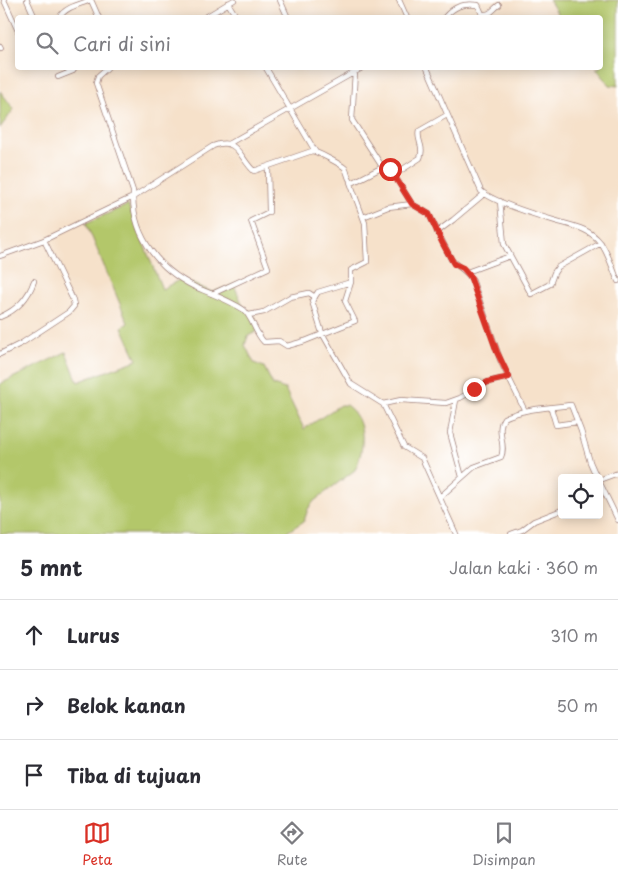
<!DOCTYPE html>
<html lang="id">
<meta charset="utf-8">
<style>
:root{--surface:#fff;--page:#f7f7f7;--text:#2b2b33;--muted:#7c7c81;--line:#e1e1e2;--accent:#d93025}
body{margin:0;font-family:"Playpen Sans",sans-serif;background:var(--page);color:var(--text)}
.controls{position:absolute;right:15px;bottom:15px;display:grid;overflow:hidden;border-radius:5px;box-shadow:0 2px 12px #0003}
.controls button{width:45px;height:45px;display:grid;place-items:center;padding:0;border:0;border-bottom:1px solid var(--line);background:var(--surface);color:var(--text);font:25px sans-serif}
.stop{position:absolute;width:15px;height:15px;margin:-11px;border:4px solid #d93025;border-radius:50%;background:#fff}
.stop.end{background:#d93025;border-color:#fff;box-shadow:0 1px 5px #0008}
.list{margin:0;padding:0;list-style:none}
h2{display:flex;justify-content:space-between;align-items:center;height:65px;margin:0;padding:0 20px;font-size:21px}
h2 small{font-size:16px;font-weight:400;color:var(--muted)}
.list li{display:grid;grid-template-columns:32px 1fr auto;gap:15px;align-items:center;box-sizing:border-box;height:70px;padding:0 20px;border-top:1px solid var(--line)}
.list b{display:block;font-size:19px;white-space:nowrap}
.list em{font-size:16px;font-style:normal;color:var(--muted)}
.icon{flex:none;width:28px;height:28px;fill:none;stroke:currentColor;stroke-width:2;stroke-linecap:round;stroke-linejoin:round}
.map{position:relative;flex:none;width:618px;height:534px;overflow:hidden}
.search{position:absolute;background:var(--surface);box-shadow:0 2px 12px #0003;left:15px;right:15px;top:15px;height:55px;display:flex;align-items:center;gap:12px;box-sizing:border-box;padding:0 18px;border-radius:5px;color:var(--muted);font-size:19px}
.sheet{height:275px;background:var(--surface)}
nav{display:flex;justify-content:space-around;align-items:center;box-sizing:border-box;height:70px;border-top:1px solid var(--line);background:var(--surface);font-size:14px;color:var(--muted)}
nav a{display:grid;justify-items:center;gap:2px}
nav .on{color:var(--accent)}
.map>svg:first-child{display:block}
.green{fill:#b3c76b;stroke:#7e734b}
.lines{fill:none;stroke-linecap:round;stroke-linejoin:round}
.minor-casing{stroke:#a0807a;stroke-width:6}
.minor{stroke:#fff;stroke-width:4.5}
.route{stroke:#d93025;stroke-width:6}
</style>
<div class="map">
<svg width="618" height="534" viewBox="0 0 618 534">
<rect width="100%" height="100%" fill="#fff"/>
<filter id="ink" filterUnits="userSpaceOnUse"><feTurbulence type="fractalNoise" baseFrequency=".02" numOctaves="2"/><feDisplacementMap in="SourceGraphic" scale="10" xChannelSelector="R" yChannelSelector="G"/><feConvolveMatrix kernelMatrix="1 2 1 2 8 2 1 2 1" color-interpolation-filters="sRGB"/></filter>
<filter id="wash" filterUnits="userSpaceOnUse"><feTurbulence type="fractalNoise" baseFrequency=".0096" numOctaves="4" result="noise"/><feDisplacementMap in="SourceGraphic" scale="20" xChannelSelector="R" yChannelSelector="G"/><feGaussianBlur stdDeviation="1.12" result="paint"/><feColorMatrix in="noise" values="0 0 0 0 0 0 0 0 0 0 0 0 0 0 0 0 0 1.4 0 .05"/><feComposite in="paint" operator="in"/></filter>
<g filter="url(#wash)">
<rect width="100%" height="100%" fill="#f6e1ca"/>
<!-- green -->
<path class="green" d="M549 0H618V86L610 85 596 68H600V18L560 17Z
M0 91 14 109 0 128Z
M128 205 162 289 181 279 212 292 234 285 244 308 254 315 258 331 248 336 245 345 254 363 264 367 273 385 285 389 304 429 340 405H346C367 420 365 449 355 470L314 501 308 509 304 521 284 534H0V384L66 352 78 382 137 360 122 327 128 323 86 223Z"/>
</g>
<g filter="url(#ink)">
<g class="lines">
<defs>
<path id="minor" d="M4 0 18 31
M27 0 35 18
M91 0 99 18
M280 0 288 18
M399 0 407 18
M228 3 237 18
M59 18C65 7 80 4 91 0
M204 18 234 0
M444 18C454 6 463 3 478 5L482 14C490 16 493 9 499 5
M0 46 1 48
M266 68 315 151
M427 68 481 191C494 202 539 216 556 221 573 226 589 228 600 242 609 254 612 268 618 281
M355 72 352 120 383 168
M58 77 73 71 75 68
M228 144 362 68
M394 175 420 158C425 146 416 140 419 131L447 115
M350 182 365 223 367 262 351 270V282L318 292 312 301 322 333 351 384 383 404 404 447 422 458 456 534
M500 201 504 244 531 294 550 284 554 273 558 267 601 243
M363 217 388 207 412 204 429 214 451 259C457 267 466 270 472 279L501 362 525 411
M437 232 453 220 484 194
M0 256 44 240
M467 272 510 256
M351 282 345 301 355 321 305 341 287 346 279 341 264 342C255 333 253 319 244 310 229 300 212 294 195 287 159 269 134 238 133 197L213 146C238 136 240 159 254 171L312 151C316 151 342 165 345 168 348 173 347 178 352 183L381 168 388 167 394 175 412 204
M212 294 268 268 251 221 269 212 268 167
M249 315 264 312 290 297 309 293 315 297
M0 317C17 310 28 299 34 281
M0 354 22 343 69 312 74 306 73 300 44 240 133 197V191L96 83 98 76 107 68
M456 400 450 433 462 477
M383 404 401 400 446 403 460 398 488 382 509 377
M551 408 556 425 577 422
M599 480 618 473
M599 481 618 520
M440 497 474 467 501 457C507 445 495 431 504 418 525 408 548 408 571 405L581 431 590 462 597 478
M511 534 522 530 534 521 562 510"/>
</defs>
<!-- minor casing -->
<use href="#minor" class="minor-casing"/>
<!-- minor -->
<use href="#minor" class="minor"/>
</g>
</g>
<g class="lines" filter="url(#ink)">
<!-- route -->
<path class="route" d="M390 169 412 204 429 214 442 242 454 264 463 268 470 276 497 352 509 377 488 382 474 389"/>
</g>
</svg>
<div class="controls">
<button><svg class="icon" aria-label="locate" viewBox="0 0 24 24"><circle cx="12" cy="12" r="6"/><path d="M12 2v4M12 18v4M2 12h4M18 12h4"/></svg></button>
</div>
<div class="stop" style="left:390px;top:169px"></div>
<div class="stop end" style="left:474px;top:389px"></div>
<div class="search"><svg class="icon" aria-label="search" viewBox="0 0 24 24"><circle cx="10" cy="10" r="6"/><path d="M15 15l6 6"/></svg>Cari di sini</div>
</div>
<section class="sheet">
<h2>5 mnt<small>Jalan kaki · 360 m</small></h2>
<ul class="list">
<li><svg class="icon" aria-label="ahead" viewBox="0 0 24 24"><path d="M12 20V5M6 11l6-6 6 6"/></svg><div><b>Lurus</b></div><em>310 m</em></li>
<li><svg class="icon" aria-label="right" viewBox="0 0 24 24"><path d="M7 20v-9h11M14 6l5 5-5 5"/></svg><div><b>Belok kanan</b></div><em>50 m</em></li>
<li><svg class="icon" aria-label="arrive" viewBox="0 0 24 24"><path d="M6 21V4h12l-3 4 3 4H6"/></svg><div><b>Tiba di tujuan</b></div></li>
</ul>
</section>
<nav>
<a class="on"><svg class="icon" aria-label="map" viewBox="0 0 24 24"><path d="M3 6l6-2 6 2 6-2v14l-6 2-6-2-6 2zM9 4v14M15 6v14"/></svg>Peta</a>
<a><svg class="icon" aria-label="directions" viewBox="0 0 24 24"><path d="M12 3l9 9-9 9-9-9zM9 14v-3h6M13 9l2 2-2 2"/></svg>Rute</a>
<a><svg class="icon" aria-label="saved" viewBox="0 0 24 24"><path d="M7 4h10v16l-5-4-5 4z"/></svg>Disimpan</a>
</nav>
